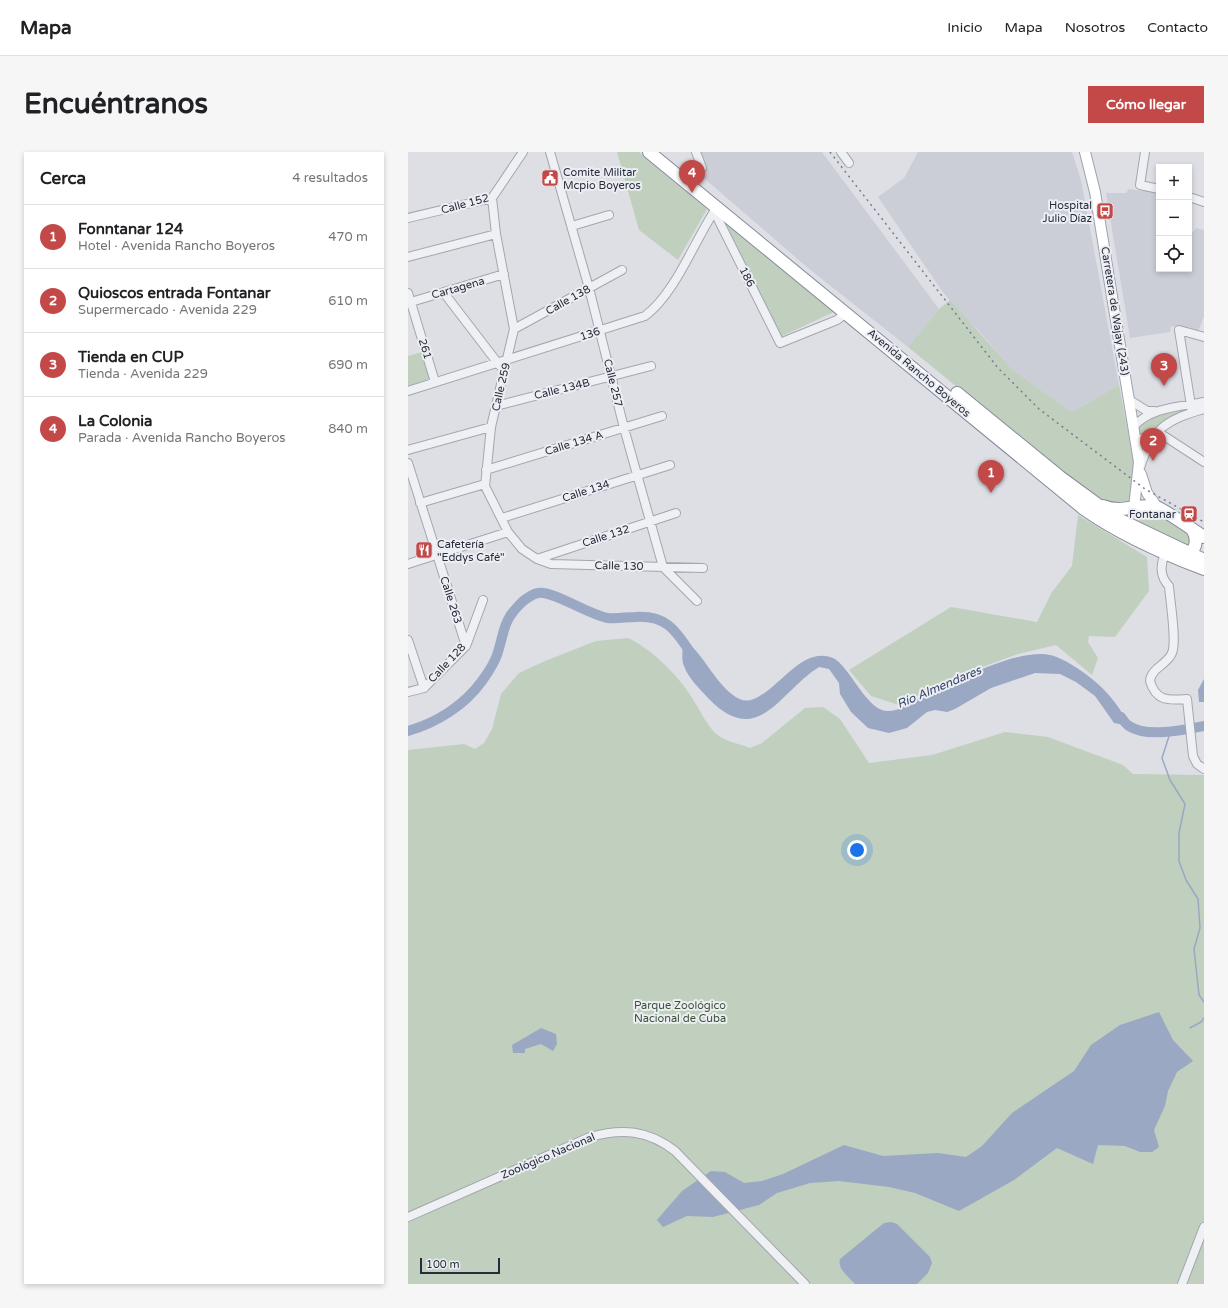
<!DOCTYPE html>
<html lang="es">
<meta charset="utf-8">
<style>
:root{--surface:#fff;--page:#f6f6f6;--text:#202124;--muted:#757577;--line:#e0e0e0;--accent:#c34949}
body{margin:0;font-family:"Varela Round",sans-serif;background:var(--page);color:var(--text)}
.controls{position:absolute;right:12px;top:12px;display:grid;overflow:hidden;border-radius:0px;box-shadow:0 2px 6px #0003}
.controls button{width:36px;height:36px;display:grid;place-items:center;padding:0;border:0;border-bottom:1px solid var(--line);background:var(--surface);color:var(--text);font:20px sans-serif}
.scale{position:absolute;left:12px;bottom:10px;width:80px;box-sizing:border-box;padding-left:4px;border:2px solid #272c3b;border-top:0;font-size:11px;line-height:14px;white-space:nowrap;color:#272c3b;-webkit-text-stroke:3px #eceef3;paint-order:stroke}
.you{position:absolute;left:449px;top:698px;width:14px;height:14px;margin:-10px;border:3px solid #fff;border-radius:50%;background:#1a73e8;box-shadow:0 0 0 6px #1a73e833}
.badge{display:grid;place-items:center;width:26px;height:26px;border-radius:50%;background:var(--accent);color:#fff;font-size:13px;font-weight:700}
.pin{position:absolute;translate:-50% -33px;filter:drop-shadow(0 1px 2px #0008)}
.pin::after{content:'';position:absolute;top:21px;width:14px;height:12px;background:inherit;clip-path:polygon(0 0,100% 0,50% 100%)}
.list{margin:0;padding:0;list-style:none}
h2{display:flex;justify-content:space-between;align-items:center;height:52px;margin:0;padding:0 16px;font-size:17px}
h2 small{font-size:13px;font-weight:400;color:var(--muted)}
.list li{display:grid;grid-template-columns:26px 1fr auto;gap:12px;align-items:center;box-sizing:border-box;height:64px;padding:0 16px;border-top:1px solid var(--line)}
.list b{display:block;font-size:15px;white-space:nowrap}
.list p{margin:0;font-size:13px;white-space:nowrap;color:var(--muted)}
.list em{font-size:13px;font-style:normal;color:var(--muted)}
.icon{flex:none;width:22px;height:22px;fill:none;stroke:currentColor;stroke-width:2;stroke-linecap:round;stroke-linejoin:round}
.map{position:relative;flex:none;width:796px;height:1132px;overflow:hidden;border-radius:0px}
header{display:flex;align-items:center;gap:24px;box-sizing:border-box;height:56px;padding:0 20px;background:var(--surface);border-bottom:1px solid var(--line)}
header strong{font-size:19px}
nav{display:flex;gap:22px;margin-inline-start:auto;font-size:14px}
.intro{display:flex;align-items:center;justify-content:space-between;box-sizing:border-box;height:96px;padding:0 24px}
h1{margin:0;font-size:28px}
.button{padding:10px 18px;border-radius:0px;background:var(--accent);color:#fff;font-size:14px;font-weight:700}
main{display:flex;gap:24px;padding:0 24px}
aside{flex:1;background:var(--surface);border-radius:0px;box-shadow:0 2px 6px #0003}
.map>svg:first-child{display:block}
.built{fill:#cbced7}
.green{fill:#c0cfbe}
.water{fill:#9aa8c3}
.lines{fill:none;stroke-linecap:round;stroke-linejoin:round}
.stream{stroke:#9aa8c3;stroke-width:1.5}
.river{stroke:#9aa8c3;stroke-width:10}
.minor-casing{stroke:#a3a6af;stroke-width:10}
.major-casing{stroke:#9da2b0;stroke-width:12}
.highway-casing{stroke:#858b9b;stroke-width:14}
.minor{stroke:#eff0f4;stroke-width:8}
.major{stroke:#fff;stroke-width:10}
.highway{stroke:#fff;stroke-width:12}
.rail{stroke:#777c8e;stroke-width:1.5;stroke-dasharray:2 4;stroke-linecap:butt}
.labels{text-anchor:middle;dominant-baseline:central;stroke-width:4;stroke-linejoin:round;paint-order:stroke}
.poi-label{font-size:11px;fill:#272c3b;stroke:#eceef3;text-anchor:start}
.street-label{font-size:11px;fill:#272c3b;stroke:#eceef3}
.park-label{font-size:11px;fill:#375536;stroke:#eceef3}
.water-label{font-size:12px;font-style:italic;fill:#35456b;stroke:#eceef3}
</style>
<header>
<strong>Mapa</strong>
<nav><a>Inicio</a><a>Mapa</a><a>Nosotros</a><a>Contacto</a></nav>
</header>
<div class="intro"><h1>Encuéntranos</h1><a class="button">Cómo llegar</a></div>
<main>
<aside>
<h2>Cerca<small>4 resultados</small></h2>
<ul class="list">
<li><span class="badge">1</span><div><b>Fonntanar 124</b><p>Hotel · Avenida Rancho Boyeros</p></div><em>470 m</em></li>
<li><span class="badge">2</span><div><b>Quioscos entrada Fontanar</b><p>Supermercado · Avenida 229</p></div><em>610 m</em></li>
<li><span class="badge">3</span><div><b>Tienda en CUP</b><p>Tienda · Avenida 229</p></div><em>690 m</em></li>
<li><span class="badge">4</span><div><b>La Colonia</b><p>Parada · Avenida Rancho Boyeros</p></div><em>840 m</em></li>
</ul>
</aside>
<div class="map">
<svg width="796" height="1132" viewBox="0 0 796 1132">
<rect width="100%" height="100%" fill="#dddfe5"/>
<!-- built -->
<path class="built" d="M288 0H414L531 157 500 195 400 116 290 21 294 16Z
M510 0H664L673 28 711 233 664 260 605 218 570 178 555 164 534 139 470 45 496 26Z
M737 36 751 41V117H781V79L784 81 788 76 796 78V164L790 180 763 174 762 180 722 186 698 41H718L721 37 734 39Z"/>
<!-- green -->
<path class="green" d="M209 0H231L299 57 270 108 231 78Z
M317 70 426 160 372 185Z
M542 148 605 218 664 260 711 233 728 322 724 347 720 352 699 351 625 297 500 195 531 157Z
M14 200 22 228 0 235V204Z
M777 257V259C758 265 750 279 733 284L731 280C730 259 762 260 777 257Z
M736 359 749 361 780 382 782 395 727 369 731 362Z
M670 363 739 405 741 439 707 485 681 484 680 490 690 506 684 523 648 493 610 502 563 519 491 553 463 544 441 518 543 455 629 470 644 440 664 414Z
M220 486C244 497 273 526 286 549 293 560 300 576 311 584 319 590 333 592 342 596L354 591 397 556 415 555 432 567 461 611 524 603 597 580 640 585 715 613 725 622 796 623V1132H0V598L56 592 67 597 76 591 84 577 93 542 111 521 137 509 188 489Z"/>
<!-- water -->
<path class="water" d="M275 490C280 493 286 496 289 500 301 514 323 554 343 548 370 540 393 493 425 506 441 513 459 560 480 559 492 559 501 551 512 545 544 531 600 501 634 502 648 502 661 511 672 518 694 533 710 550 721 574L706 571 687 544 668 530 652 522 627 521 583 536 547 557 539 560 527 558 519 560 499 576 481 581 460 576 443 560 432 542 431 531 421 517 411 515C371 540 350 598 300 546 292 537 280 526 276 514 273 508 275 497 275 490Z
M796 527V550H791L790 538Z
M751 860 765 888 785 909 769 920 760 939 757 954 746 978 751 995 744 1000H732L717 994 690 993 685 1012 649 996 606 1028 551 1059 507 1041 481 1035 431 1029 402 1031 369 1041 351 1053 305 1065 279 1064 255 1075 249 1068 274 1039 303 1019 317 1020 336 1031 354 1029 375 1022 436 993 475 1004 530 1001 558 1005 574 994 604 961 666 919 683 893 712 873Z
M133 876 148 882 149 892 145 899 133 892 117 897V901H105L104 893Z
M483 1070 489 1072 522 1105 524 1111 520 1121 509 1132H447C441 1125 429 1117 432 1107L476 1071Z"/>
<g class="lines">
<!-- stream -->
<path class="stream" d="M762 581 754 606 762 628 777 652 771 681V709L778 728 790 747 792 776 786 797 791 843 796 850
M782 876 793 870 796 866"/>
<!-- river -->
<path class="river" d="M713 565C715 568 718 572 721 574 739 586 776 578 796 574
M0 579C28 571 56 554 74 529 79 522 86 512 89 503 97 479 94 469 114 450 119 446 124 442 130 441 144 438 181 463 200 466 209 467 219 465 227 465 257 463 267 477 282 500"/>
<defs>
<path id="minor" d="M142 0 181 136 216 276 255 415 289 449
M433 0 441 11
M737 0 732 33 751 37
M286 27 294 16 288 0
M781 45 796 50
M84 46 88 82 106 177 83 275 77 334 100 380 114 397 129 407 143 412 295 416
M306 59 372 191 429 168 438 161
M0 66 84 46 115 0
M164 74 201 63
M0 105 88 82
M0 141 27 230
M36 141 92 214
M3 150 96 122
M106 177 214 118
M0 239 237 164C268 141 287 87 309 55
M720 247 739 259H746
M88 254 243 214
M784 260 771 178 796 185
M725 275C743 255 771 255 796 250
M750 280 796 310
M727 288 746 284
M0 298 83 275
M0 311 58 494
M732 316C744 277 758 267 796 257
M78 318 254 264
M12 351 77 332
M94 366 262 313
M757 402C752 413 752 425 761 434 762 449 769 489 764 501 759 513 743 516 742 529 748 550 761 548 779 547L785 604 789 612 796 617
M129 407 268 361
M0 412 100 380
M0 488 16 536
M0 540 16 536 58 494 75 448
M0 1065 182 985C214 976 240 978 267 999L397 1132
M774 1132 796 1075"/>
<path id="major" d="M677 0 687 40 731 310 726 356
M733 322 739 341 749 355"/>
<path id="highway" d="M241 0 676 357C713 383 754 401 796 417
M549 241 652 325 708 366 796 408
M695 354C715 362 729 351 748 355 754 356 787 379 796 385
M774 405C788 402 791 388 784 377"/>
</defs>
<!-- minor casing -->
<use href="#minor" class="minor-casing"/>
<!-- major casing -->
<use href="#major" class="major-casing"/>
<!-- highway casing -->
<use href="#highway" class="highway-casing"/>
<!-- minor -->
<use href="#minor" class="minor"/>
<!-- major -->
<use href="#major" class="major"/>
<!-- highway -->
<use href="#highway" class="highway"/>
<!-- rail -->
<path class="rail" d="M422 0 590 216 631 257 737 337 796 370"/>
</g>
<!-- icons -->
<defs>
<symbol id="civic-square" viewBox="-11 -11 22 22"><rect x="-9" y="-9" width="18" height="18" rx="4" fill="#c34949" stroke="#eceef3"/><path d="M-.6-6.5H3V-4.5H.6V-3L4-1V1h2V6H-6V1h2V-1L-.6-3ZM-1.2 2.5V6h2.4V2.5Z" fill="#fff"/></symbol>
<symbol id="bus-square" viewBox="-11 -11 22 22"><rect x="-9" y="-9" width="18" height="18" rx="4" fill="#c34949" stroke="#eceef3"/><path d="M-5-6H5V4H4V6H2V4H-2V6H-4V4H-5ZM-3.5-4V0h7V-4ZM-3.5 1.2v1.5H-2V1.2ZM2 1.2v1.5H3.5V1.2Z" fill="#fff"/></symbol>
<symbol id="station-square" viewBox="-11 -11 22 22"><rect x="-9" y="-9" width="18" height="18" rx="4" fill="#c34949" stroke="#eceef3"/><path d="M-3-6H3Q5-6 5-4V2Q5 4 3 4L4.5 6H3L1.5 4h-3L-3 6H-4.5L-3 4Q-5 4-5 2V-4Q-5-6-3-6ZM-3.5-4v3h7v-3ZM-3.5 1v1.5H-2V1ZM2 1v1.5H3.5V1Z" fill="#fff"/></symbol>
<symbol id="restaurant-square" viewBox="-11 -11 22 22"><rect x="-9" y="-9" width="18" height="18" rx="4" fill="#c34949" stroke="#eceef3"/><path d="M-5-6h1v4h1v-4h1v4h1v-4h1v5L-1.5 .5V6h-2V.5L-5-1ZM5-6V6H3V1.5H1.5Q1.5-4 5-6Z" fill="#fff"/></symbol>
</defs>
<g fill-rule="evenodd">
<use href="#civic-square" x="132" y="16" width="20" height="20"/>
<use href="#bus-square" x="687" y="49" width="20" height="20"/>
<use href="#station-square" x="771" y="352" width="20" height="20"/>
<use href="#restaurant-square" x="6" y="388" width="20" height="20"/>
</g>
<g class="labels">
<!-- poi labels -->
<g class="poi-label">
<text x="155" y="20">Comite Militar<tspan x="155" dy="13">Mcpio Boyeros</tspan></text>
<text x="684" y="53" text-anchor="end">Hospital<tspan x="684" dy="13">Julio Díaz</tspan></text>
<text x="768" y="362" text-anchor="end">Fontanar</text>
<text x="29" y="392">Cafetería<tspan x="29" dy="13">"Eddys Café"</tspan></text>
</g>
<!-- street labels -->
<g class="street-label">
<text transform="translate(57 52) rotate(-15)">Calle 152</text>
<text transform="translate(339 125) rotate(63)">186</text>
<text transform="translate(50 136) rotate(-16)">Cartagena</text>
<text transform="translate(160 148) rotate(-29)">Calle 138</text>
<text transform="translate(707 159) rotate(81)">Carretera de Wajay (243)</text>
<text transform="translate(182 182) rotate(-18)">136</text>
<text transform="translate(17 197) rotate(73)">261</text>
<text transform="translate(511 221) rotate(40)">Avenida Rancho Boyeros</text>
<text transform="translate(205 231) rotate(76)">Calle 257</text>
<text transform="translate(93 235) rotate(-77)">Calle 259</text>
<text transform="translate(154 237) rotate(-14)">Calle 134B</text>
<text transform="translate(166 291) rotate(-17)">Calle 134 A</text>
<text transform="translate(178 339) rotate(-18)">Calle 134</text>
<text transform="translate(198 384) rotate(-18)">Calle 132</text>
<text transform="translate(211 414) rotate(1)">Calle 130</text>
<text transform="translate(43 448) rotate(72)">Calle 263</text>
<text transform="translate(39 511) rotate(-47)">Calle 128</text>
<text transform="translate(140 1004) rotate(-23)">Zoológico Nacional</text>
</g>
<!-- park labels -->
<g class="park-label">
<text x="272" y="853">Parque Zoológico<tspan x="272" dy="13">Nacional de Cuba</tspan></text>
</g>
<!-- water labels -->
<g class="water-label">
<text transform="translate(531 535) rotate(-23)">Río Almendares</text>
</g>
</g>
</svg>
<div class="controls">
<button>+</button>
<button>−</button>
<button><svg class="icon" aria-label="locate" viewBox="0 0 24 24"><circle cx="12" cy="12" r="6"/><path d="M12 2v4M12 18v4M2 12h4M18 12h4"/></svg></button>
</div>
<div class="scale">100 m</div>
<div class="you"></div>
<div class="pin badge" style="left:583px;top:341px">1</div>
<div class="pin badge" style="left:745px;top:309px">2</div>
<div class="pin badge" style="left:756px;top:234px">3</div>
<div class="pin badge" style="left:284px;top:41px">4</div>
</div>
</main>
